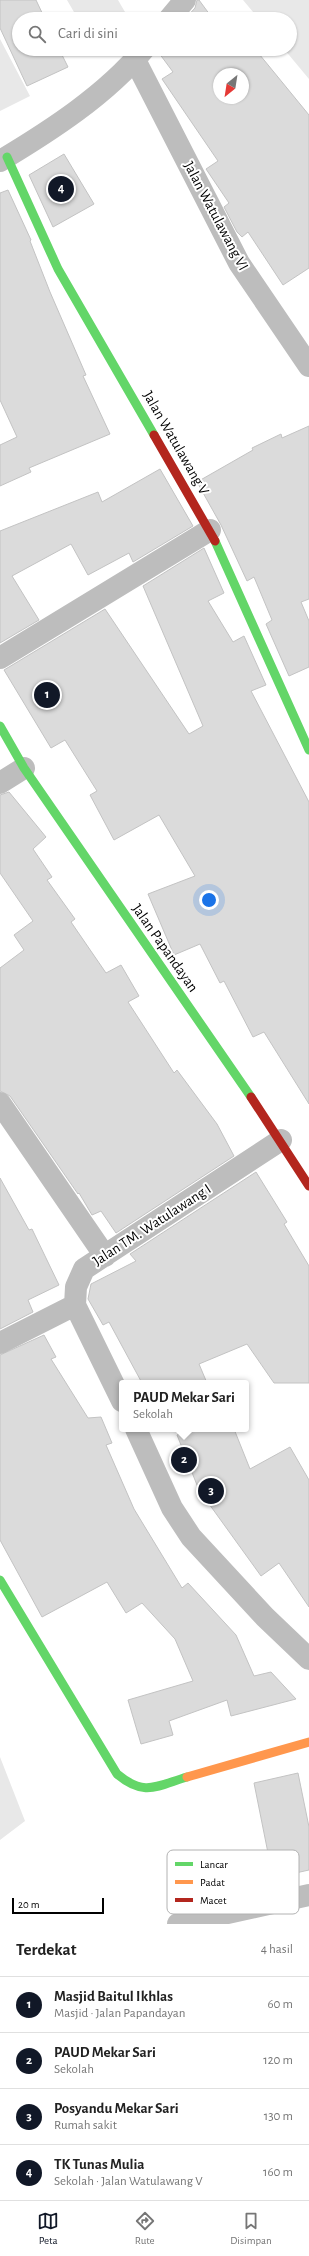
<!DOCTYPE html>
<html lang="id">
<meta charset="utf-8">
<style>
:root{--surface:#fff;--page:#f2f2f2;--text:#222;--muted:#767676;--line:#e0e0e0;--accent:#111827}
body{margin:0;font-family:"Alegreya Sans",sans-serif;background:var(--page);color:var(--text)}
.compass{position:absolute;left:213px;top:68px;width:36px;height:36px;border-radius:50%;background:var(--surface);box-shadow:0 1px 3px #0004;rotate:210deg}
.scale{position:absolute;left:12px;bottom:10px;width:92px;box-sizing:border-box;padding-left:4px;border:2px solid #000;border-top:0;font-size:11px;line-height:14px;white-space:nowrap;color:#000;-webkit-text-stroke:3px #fff;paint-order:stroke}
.you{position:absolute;left:209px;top:900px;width:14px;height:14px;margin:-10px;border:3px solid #fff;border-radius:50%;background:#1a73e8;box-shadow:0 0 0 6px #1a73e833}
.badge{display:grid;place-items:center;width:26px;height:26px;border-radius:50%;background:var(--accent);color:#fff;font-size:13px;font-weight:700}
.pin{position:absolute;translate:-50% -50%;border:2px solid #fff;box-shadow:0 1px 4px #0006}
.popup{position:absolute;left:119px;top:1380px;width:130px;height:52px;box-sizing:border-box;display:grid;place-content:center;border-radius:4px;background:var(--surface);filter:drop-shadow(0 1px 3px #0005);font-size:13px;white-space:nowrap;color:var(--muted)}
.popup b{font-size:15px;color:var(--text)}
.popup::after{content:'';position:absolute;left:50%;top:100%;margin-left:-8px;border:8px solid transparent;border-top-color:var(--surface)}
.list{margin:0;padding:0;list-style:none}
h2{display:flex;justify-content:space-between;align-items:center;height:52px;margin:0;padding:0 16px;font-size:17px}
h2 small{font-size:13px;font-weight:400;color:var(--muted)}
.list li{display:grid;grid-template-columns:26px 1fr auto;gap:12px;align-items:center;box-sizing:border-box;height:56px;padding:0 16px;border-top:1px solid var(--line)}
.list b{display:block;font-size:15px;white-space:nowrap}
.list p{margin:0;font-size:13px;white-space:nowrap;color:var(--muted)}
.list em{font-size:13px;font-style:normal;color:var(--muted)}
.icon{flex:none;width:22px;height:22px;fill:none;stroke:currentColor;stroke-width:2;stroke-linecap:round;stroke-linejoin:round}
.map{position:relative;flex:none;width:309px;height:1924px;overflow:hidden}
.search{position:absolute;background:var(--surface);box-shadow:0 1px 3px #0004;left:12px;right:12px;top:12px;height:44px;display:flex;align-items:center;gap:10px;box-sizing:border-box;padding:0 14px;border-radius:22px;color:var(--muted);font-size:15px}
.sheet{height:276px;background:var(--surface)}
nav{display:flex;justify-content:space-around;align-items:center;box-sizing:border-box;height:56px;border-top:1px solid var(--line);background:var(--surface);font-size:11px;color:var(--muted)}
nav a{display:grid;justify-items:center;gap:2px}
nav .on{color:var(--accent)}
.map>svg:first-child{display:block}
.green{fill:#e8e8e8}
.building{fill:#dbdbdb;stroke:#c3c3c3;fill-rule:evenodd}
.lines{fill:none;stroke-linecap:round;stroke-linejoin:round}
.street{stroke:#bdbdbd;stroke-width:22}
.fast{stroke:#63d668;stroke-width:9}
.slow{stroke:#ff974d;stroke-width:9}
.jam{stroke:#b3261e;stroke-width:9}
.labels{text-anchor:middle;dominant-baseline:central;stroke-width:4;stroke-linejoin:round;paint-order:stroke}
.street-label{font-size:15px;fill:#000;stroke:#fff}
.key{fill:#fff;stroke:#b2b2b2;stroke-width:1}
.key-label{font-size:11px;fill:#000}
</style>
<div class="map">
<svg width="309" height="1924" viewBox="0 0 309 1924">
<rect width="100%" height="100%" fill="#fff"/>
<!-- green -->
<path class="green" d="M67 0H118L125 12 114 19H78Z
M243 0H309V79L284 49H290V19H259Z
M0 39 30 96 0 111Z
M0 1757 25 1821 0 1840Z"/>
<!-- building -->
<path class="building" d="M0 0H36L45 19H19V49H59L68 67 27 86 0 28Z
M197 0H199L213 19H185L195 8Z
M156 49H255L309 115V268L283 285 248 232 242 237 237 232 224 207 229 203 206 169 218 161 162 79 173 72ZM219 74H243V98H219Z
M64 154 94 204 53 227 29 175Z
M8 190 31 240 30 241 50 292 86 375 83 376 110 434 29 468 31 472 0 486V445L17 437 0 400V193Z
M309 426V599L301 602 309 621V667L289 676 266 624 272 620 254 577 247 581 221 525 197 482 253 450 252 448 281 434 282 438Z
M160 469 193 526 133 562 129 553 88 575 71 544 12 576 39 620 0 643V531L98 492 102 502Z
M204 548 224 593 208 601 233 642 244 636 266 685 251 691 309 802V1104L264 1032 253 1037 224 981 220 983 200 944 174 955 148 894 195 876 159 815 114 840 90 795 97 791 65 740 51 748 4 670 105 609 189 734 203 726 143 586Z
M9 792 46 837 33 849 52 877 47 880 75 919 71 922 106 973 121 965 139 996 128 1002 174 1073 177 1070 217 1124 234 1156 116 1233 101 1211 92 1215 79 1193 78 1194 10 1096 0 1091V968L24 950 14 935 33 921 0 873V795Z
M256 1172 287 1222 284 1224 309 1266V1383H274L247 1344 199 1364 207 1383H142L109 1322 103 1325 88 1299 91 1284 136 1261 130 1254Z
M0 1178 29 1230 32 1229 59 1285 28 1300 33 1312 0 1329Z
M44 1335 56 1357 51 1359 88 1418 101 1417 112 1443 106 1445 134 1509 182 1588 188 1583 236 1635 254 1676 271 1672 296 1699 231 1716 227 1700 169 1721 173 1735 141 1744 128 1700 193 1681 175 1639 142 1603 126 1613 107 1582 42 1617 0 1540V1355Z
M194 1429H234L250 1469 290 1447 309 1480V1607L279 1563 261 1576 199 1490 177 1435Z
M298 1773 309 1827V1870L273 1878 254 1783Z"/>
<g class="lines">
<!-- street -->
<path class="street" d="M169 19 185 0
M135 60 239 263 309 366
M0 161C50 131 106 95 144 49
M0 658 210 530
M0 783 24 768
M0 1103 105 1256
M75 1305 122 1401
M0 1343 75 1305 76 1287 84 1269 281 1140
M136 1429 172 1508 191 1537 265 1617 309 1659
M178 1924 309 1895"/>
<!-- fast -->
<path class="fast" d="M7 157 58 269 154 435
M215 541 309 750
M0 726 24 768 251 1097
M0 1580 117 1774C144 1797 157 1786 187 1777"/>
<!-- slow -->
<path class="slow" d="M187 1777 309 1742"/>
<!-- jam -->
<path class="jam" d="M154 435 215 541
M251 1097 309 1186"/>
</g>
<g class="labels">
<!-- street labels -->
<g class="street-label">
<text transform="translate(216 216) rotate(62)">Jalan Watulawang VI</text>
<text transform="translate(176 443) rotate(60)">Jalan Watulawang V</text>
<text transform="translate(165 948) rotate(55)">Jalan Papandayan</text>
<text transform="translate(152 1225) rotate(-33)">Jalan TM. Watulawang I</text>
</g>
</g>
<!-- legend -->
<rect x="167" y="1850" width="132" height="64" rx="6" class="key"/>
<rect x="175" y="1862" width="18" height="4" fill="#63d668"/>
<rect x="175" y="1880" width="18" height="4" fill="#ff974d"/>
<rect x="175" y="1898" width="18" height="4" fill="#b3261e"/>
<g class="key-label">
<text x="200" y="1868">Lancar</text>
<text x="200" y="1886">Padat</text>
<text x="200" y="1904">Macet</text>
</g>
</svg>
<svg class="compass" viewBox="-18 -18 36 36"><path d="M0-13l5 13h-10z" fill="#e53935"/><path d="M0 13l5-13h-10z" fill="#767676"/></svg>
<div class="scale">20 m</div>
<div class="you"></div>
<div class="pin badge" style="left:47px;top:695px">1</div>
<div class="pin badge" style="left:184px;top:1460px">2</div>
<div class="popup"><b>PAUD Mekar Sari</b>Sekolah</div>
<div class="pin badge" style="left:211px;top:1491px">3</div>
<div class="pin badge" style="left:61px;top:189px">4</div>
<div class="search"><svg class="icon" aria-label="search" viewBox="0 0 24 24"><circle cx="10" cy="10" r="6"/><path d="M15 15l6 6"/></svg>Cari di sini</div>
</div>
<section class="sheet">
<h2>Terdekat<small>4 hasil</small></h2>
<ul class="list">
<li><span class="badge">1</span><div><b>Masjid Baitul Ikhlas</b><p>Masjid · Jalan Papandayan</p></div><em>60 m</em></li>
<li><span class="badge">2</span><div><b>PAUD Mekar Sari</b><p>Sekolah</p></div><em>120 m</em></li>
<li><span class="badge">3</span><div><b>Posyandu Mekar Sari</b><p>Rumah sakit</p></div><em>130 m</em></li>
<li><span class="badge">4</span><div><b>TK Tunas Mulia</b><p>Sekolah · Jalan Watulawang V</p></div><em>160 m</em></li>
</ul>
</section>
<nav>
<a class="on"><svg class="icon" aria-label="map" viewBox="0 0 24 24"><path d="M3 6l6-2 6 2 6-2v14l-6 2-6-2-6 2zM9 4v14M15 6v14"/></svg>Peta</a>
<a><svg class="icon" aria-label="directions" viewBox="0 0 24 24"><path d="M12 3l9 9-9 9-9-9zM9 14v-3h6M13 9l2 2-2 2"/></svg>Rute</a>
<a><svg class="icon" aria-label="saved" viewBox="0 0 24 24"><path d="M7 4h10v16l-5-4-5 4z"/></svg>Disimpan</a>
</nav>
